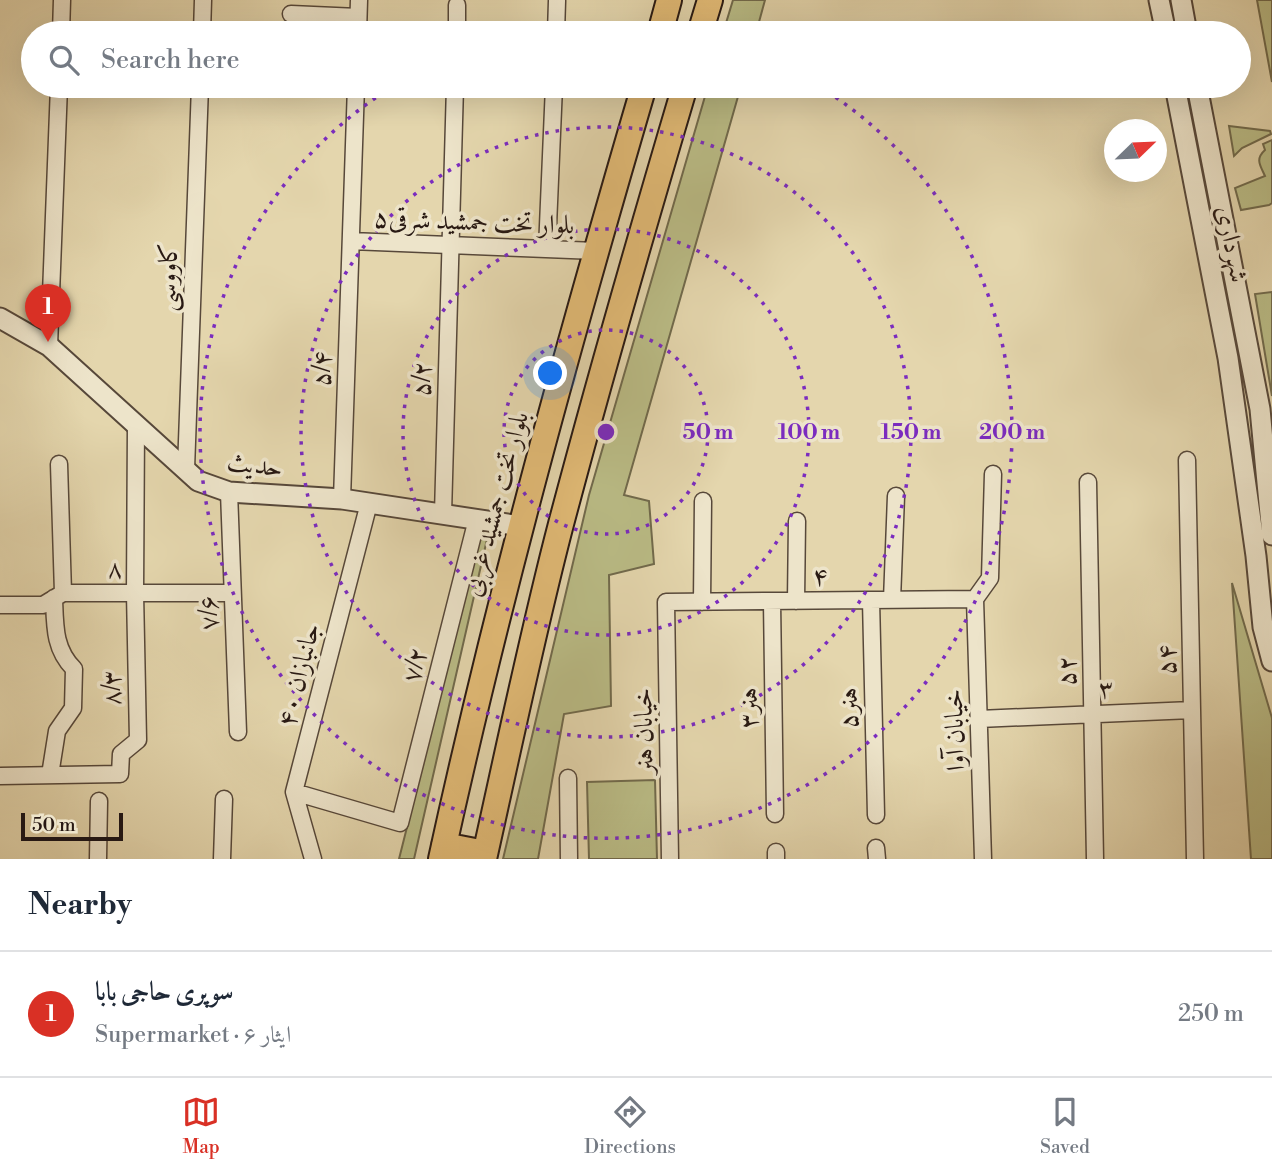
<!DOCTYPE html>
<meta charset="utf-8">
<style>
:root{--surface:#fff;--page:#f6f6f7;--text:#1f2937;--muted:#747a83;--line:#e0e1e3;--accent:#d93025}
body{margin:0;font-family:"Libre Bodoni",Amiri,serif;background:var(--page);color:var(--text)}
.compass{position:absolute;left:1104px;top:119px;width:63px;height:63px;border-radius:50%;background:var(--surface);box-shadow:0 7px 28px #0002;rotate:67deg}
.scale{position:absolute;left:21px;bottom:18px;width:102px;box-sizing:border-box;padding-left:7px;border:4px solid #281913;border-top:0;font-size:19px;line-height:24px;white-space:nowrap;color:#281913;-webkit-text-stroke:5px #ede4ca;paint-order:stroke}
.you{position:absolute;left:551px;top:374px;width:24px;height:24px;margin:-18px;border:5px solid #fff;border-radius:50%;background:#1a73e8;box-shadow:0 0 0 10px #1a73e833}
.badge{display:grid;place-items:center;width:46px;height:46px;border-radius:50%;background:var(--accent);color:#fff;font-size:23px;font-weight:700}
.pin{position:absolute;translate:-50% -58px;filter:drop-shadow(0 2px 4px #0008)}
.pin::after{content:'';position:absolute;top:37px;width:24px;height:21px;background:inherit;clip-path:polygon(0 0,100% 0,50% 100%)}
.list{margin:0;padding:0;list-style:none}
h2{display:flex;justify-content:space-between;align-items:center;height:91px;margin:0;padding:0 28px;font-size:30px}
h2 small{font-size:23px;font-weight:400;color:var(--muted)}
.list li{display:grid;grid-template-columns:46px 1fr auto;gap:21px;align-items:center;box-sizing:border-box;height:126px;padding:0 28px;border-top:2px solid var(--line)}
.list b{display:block;font-size:26px;white-space:nowrap}
.list p{margin:0;font-size:23px;white-space:nowrap;color:var(--muted)}
.list em{font-size:23px;font-style:normal;color:var(--muted)}
.icon{flex:none;width:38px;height:38px;fill:none;stroke:currentColor;stroke-width:2;stroke-linecap:round;stroke-linejoin:round}
.map{position:relative;flex:none;width:1272px;height:859px;overflow:hidden}
.search{position:absolute;background:var(--surface);box-shadow:0 7px 28px #0002;left:21px;right:21px;top:21px;height:77px;display:flex;align-items:center;gap:18px;box-sizing:border-box;padding:0 24px;border-radius:38px;color:var(--muted);font-size:26px}
.sheet{height:217px;background:var(--surface)}
nav{display:flex;justify-content:space-around;align-items:center;box-sizing:border-box;height:98px;border-top:2px solid var(--line);background:var(--surface);font-size:19px;color:var(--muted)}
nav a{display:grid;justify-items:center;gap:4px}
nav .on{color:var(--accent)}
.map>svg:first-child{display:block}
.green{fill:#babc86;stroke:#716a4c;stroke-width:2}
.lines{fill:none;stroke-linecap:round;stroke-linejoin:round}
.minor-casing{stroke:#57483a;stroke-width:19}
.tertiary-casing{stroke:#57483a;stroke-width:23}
.primary-casing{stroke:#281913;stroke-width:28}
.minor{stroke:#ede4ca;stroke-width:16}
.tertiary{stroke:#ede4ca;stroke-width:19}
.primary{stroke:#e2bb76;stroke-width:24}
.ring{fill:none;stroke:#7b2cbf;stroke-width:3.5;stroke-dasharray:3.5 7}
.labels{text-anchor:middle;dominant-baseline:central;stroke-width:7;stroke-linejoin:round;paint-order:stroke}
.street-label{font-size:26px;fill:#281913;stroke:#ede4ca}
.centre{fill:#7b2cbf;stroke:#ede4ca;stroke-width:3.5}
.ring-label{font-size:21px;text-anchor:middle;font-weight:bold;fill:#7b2cbf;stroke:#ede4ca;stroke-width:7;stroke-linejoin:round;paint-order:stroke}
</style>
<div class="map">
<svg width="1272" height="859" viewBox="0 0 1272 859">
<rect width="100%" height="100%" fill="#e4d6ad"/>
<filter id="stains"><feTurbulence type="fractalNoise" baseFrequency=".00286" numOctaves="4"/><feColorMatrix values="0 0 0 0 .2 0 0 0 0 .09 0 0 0 0 .02 0 0 0 .5 -.17"/></filter>
<radialGradient id="worn" r=".72"><stop offset=".6" stop-color="#630" stop-opacity="0"/><stop offset="1" stop-color="#630" stop-opacity=".3"/></radialGradient>
<!-- green -->
<path class="green" d="M733 0H765L756 33H723Z
M1257 0H1272V82Z
M708 86H741L624 495 649 501 654 564 609 575 611 706 564 714 538 859H503L589 495Z
M1229 126 1270 131 1271 134 1242 148 1234 156Z
M1272 140V203L1269 205 1241 210 1235 188 1265 176C1260 165 1255 159 1265 150L1263 144Z
M1272 292V396L1255 294Z
M481 533 488 535 414 859H399Z
M1232 583 1272 718V859H1251Z
M655 780 657 859H589L587 782Z"/>
<g class="lines">
<defs>
<path id="minor" d="M291 14 358 17
M61 33 62 0
M202 33 203 0
M358 33 359 0
M457 33V5
M556 33 557 1
M351 241 596 251
M547 249 554 86
M49 346 59 86
M1187 460 1195 859
M59 464 63 593
M186 469 200 86
M1088 482 1095 859
M229 492 238 732
M342 499 356 86
M443 514 455 86
M975 599 983 859
M975 599 990 578 993 474
M871 600 876 815
M892 600 896 496
M772 601 775 814
M796 601 797 521
M702 602 703 501
M0 605H43L63 593H232
M979 719 1192 710
M50 775 57 731 73 708 74 669C54 649 55 626 54 598
M0 776 120 774 121 754 138 740 135 593 136 424
M568 778 569 859
M294 792 400 823 477 519
M876 848 877 859
M776 852V859
M98 859 99 801
M222 859 224 799
M313 859 294 792 369 503
M670 859 666 602 975 599"/>
<path id="tertiary" d="M1159 0 1166 33
M1181 0 1187 33
M1175 86 1228 358 1256 556 1263 627 1272 661
M1197 86 1260 409 1272 535
M0 318 49 346 198 481 229 492 342 499 520 526"/>
<path id="primary" d="M660 33 669 0
M700 33 710 0
M444 845 485 853
M441 859C498 598 569 342 644 86
M484 859C509 747 532 635 561 524 600 377 642 231 685 86"/>
</defs>
<!-- minor casing -->
<use href="#minor" class="minor-casing"/>
<!-- tertiary casing -->
<use href="#tertiary" class="tertiary-casing"/>
<!-- primary casing -->
<use href="#primary" class="primary-casing"/>
<!-- minor -->
<use href="#minor" class="minor"/>
<!-- tertiary -->
<use href="#tertiary" class="tertiary"/>
<!-- primary -->
<use href="#primary" class="primary"/>
</g>
<!-- distance rings -->
<g class="ring">
<circle cx="606" cy="432" r="102"/>
<circle cx="606" cy="432" r="203"/>
<circle cx="606" cy="432" r="305"/>
<path d="M532 33A406 406 0 0 1 680 33M818 86A406 406 0 1 1 394 86"/>
</g>
<g class="labels">
<!-- street labels -->
<g class="street-label">
<text transform="translate(474 222) rotate(2)">بلوار تخت جمشید شرقی۵</text>
<text transform="translate(1232 244) rotate(79)">شهرداری</text>
<text transform="translate(168 277) rotate(-88)">کاووسی</text>
<text transform="translate(322 369) rotate(-88)">۵/۴</text>
<text transform="translate(422 379) rotate(-88)">۵/۲</text>
<text transform="translate(255 465) rotate(7)">حدیث</text>
<text transform="translate(496 504) rotate(-75)">بلوار تخت جمشید غربی</text>
<text x="115" y="569">۸</text>
<text x="820" y="576">۴</text>
<text transform="translate(209 613) rotate(-92)">۷/۶</text>
<text transform="translate(1167 660) rotate(-91)">۵۴</text>
<text transform="translate(415 665) rotate(-76)">۷/۲</text>
<text transform="translate(1067 671) rotate(-91)">۵۲</text>
<text transform="translate(299 675) rotate(-76)">۴۰ جانبازان</text>
<text transform="translate(112 688) rotate(-91)">۸/۳</text>
<text transform="translate(1106 689) rotate(-2)">۳</text>
<text transform="translate(749 708) rotate(-91)">هنر۳</text>
<text transform="translate(849 708) rotate(-91)">هنر۵</text>
<text transform="translate(955 730) rotate(-92)">خیابان آوا</text>
<text transform="translate(644 731) rotate(-91)">خیابان هنر</text>
</g>
</g>
<circle cx="606" cy="432" r="10" class="centre"/>
<g class="ring-label">
<text x="708" y="439">50 m</text>
<text x="809" y="439">100 m</text>
<text x="911" y="439">150 m</text>
<text x="1012" y="439">200 m</text>
</g>
<rect width="100%" height="100%" filter="url(#stains)"/>
<rect width="100%" height="100%" fill="url(#worn)"/>
</svg>
<svg class="compass" viewBox="-18 -18 36 36"><path d="M0-13l5 13h-10z" fill="#e53935"/><path d="M0 13l5-13h-10z" fill="#747a83"/></svg>
<div class="scale">50 m</div>
<div class="you"></div>
<div class="pin badge" style="left:48px;top:342px">1</div>
<div class="search"><svg class="icon" aria-label="search" viewBox="0 0 24 24"><circle cx="10" cy="10" r="6"/><path d="M15 15l6 6"/></svg>Search here</div>
</div>
<section class="sheet">
<h2>Nearby<small></small></h2>
<ul class="list">
<li><span class="badge">1</span><div><b>سوپری حاجی بابا</b><p>Supermarket · ایثار ۶</p></div><em>250 m</em></li>
</ul>
</section>
<nav>
<a class="on"><svg class="icon" aria-label="map" viewBox="0 0 24 24"><path d="M3 6l6-2 6 2 6-2v14l-6 2-6-2-6 2zM9 4v14M15 6v14"/></svg>Map</a>
<a><svg class="icon" aria-label="directions" viewBox="0 0 24 24"><path d="M12 3l9 9-9 9-9-9zM9 14v-3h6M13 9l2 2-2 2"/></svg>Directions</a>
<a><svg class="icon" aria-label="saved" viewBox="0 0 24 24"><path d="M7 4h10v16l-5-4-5 4z"/></svg>Saved</a>
</nav>
